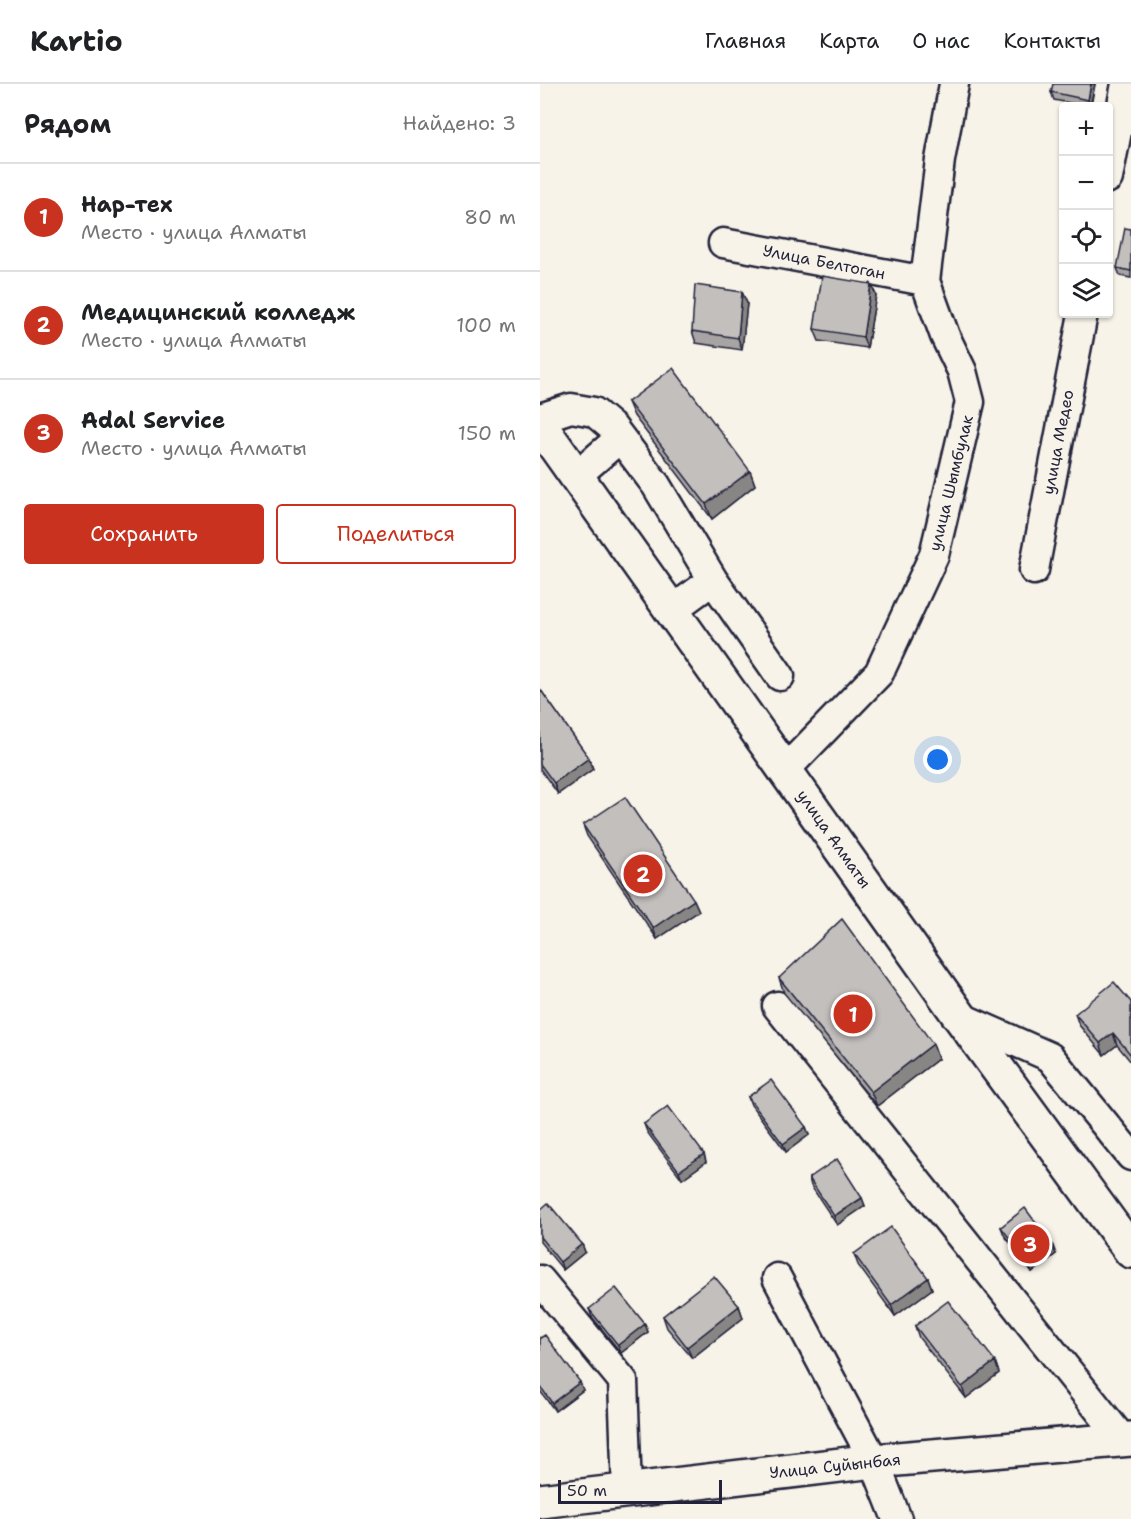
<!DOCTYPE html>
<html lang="ru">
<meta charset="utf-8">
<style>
:root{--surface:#fff;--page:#f2f2f2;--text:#202124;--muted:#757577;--line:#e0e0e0;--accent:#c8321e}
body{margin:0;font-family:"Shantell Sans",sans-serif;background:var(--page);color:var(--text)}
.controls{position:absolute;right:18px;top:18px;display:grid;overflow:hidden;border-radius:6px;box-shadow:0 2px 4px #0004}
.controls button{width:54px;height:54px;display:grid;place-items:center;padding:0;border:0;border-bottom:2px solid var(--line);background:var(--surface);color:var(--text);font:30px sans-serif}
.scale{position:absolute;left:18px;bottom:15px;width:164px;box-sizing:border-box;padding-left:6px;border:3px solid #22223b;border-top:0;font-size:16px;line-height:21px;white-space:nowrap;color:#22223b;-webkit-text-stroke:4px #f7f3e8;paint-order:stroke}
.you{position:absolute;left:398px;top:676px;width:21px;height:21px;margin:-15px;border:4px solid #fff;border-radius:50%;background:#1a73e8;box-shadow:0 0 0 9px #1a73e833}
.badge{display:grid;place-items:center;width:39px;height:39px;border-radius:50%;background:var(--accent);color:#fff;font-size:20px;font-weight:700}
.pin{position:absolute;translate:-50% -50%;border:3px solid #fff;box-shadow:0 2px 6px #0006}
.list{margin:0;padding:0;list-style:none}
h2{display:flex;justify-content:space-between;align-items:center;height:78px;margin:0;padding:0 24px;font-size:26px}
h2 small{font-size:20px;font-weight:400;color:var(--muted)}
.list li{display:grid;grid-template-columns:39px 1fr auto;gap:18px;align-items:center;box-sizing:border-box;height:108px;padding:0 24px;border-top:2px solid var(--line)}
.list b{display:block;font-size:22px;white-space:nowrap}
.list p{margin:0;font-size:20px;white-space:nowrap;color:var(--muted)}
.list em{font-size:20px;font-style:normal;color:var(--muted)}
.actions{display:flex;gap:12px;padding:18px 24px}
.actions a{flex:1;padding:14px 0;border:2px solid var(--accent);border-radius:6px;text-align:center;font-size:21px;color:var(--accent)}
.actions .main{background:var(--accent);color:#fff}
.icon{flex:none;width:33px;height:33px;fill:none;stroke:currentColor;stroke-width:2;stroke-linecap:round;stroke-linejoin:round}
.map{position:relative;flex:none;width:591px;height:1435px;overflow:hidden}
header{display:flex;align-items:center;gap:36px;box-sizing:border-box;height:84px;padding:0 30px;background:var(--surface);border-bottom:2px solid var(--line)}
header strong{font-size:28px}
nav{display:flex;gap:33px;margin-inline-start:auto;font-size:21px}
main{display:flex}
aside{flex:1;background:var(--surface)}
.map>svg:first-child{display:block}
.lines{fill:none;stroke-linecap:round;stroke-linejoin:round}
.minor-casing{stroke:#22223b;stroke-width:33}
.major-casing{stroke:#22223b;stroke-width:38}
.minor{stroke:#f7f3e8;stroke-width:28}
.major{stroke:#f7f3e8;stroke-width:33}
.wall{fill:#a7a4a3;stroke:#22223b;stroke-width:1.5}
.shaded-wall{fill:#888684;stroke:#22223b;stroke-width:1.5}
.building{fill:#c2bfbd;stroke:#22223b;stroke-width:1.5}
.labels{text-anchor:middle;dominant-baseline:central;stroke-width:5;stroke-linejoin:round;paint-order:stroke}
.street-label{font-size:16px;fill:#22223b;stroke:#f7f3e8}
</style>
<header>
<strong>Kartio</strong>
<nav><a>Главная</a><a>Карта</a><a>О нас</a><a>Контакты</a></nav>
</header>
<main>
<aside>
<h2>Рядом<small>Найдено: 3</small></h2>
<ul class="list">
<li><span class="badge">1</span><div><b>Нар-тех</b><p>Место · улица Алматы</p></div><em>80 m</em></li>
<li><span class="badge">2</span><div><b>Медицинский колледж</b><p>Место · улица Алматы</p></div><em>100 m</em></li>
<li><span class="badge">3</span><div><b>Adal Service</b><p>Место · улица Алматы</p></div><em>150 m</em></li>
</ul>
<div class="actions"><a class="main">Сохранить</a><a>Поделиться</a></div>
</aside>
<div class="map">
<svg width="591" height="1435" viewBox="0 0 591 1435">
<rect width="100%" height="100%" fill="#f7f3e8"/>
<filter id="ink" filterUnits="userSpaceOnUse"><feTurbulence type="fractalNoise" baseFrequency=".0167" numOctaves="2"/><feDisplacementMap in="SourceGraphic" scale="12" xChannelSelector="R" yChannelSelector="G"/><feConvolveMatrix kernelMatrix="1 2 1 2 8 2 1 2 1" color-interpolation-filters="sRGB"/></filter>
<g filter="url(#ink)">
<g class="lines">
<defs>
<path id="minor" d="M568 94 586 0
M183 159 385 197
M0 334 31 324 54 328 73 344 116 401 173 496 240 592
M36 392 80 354
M494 486 543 230
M132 526 173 496
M245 686 339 589 394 471 430 318 422 287 405 252 385 197 400 76 414 0
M237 922 583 1356
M420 933 510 973 591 1072
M237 1194 334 1377 357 1435
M0 1196 83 1297 87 1407"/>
<path id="major" d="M0 341 420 933 591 1167
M0 1417 334 1377 591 1355"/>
</defs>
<!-- minor casing -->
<use href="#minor" class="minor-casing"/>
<!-- major casing -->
<use href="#major" class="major-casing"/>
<!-- minor -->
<use href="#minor" class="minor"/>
<!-- major -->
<use href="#major" class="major"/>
</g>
<!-- wall -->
<path class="wall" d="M555 0 551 22H545L514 16 511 8Z
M591 145V194L580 192 577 184Z
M331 200 336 211 327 264 279 257 274 245Z
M202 208 207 219 202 266 156 259 152 247Z
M88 318 210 387 215 401 172 435 94 332Z
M0 605 49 674 53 685 18 710 0 685Z
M43 741 154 816 159 827 117 855 47 752Z
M239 894 393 960 398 975 337 1022 244 909Z
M591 918V978L577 961 564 971 539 941 535 930Z
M208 1013 266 1043 269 1051 246 1068 211 1021Z
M104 1040 164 1070 166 1078 142 1095 107 1048Z
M269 1094 322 1114 325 1122 297 1141 271 1102Z
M0 1126 42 1160 45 1168 23 1186 0 1158Z
M461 1143 516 1170 492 1188 464 1151Z
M314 1170 388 1194 392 1205 355 1232 318 1181Z
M199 1222 203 1234 152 1274 127 1244 123 1232Z
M49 1225 105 1240 108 1248 81 1269 52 1233Z
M375 1242 455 1277 459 1289 426 1314 379 1254Z
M0 1254 43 1306 15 1327 0 1307Z"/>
<!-- shaded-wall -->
<path class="shaded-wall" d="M551 0H555L550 22 548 16Z
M331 200 336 211 327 264 323 253Z
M202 208 207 219 202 266 198 254Z
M210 387 215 401 172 435 166 420Z
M49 674 53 685 18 710 14 699Z
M154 816 159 827 117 855 113 844Z
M573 949 577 961 564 971 560 959Z
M393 960 398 975 337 1022 331 1008Z
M266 1043 269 1051 246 1068 243 1060Z
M164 1070 166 1078 142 1095 139 1087Z
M322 1114 325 1122 297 1141 294 1132Z
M42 1160 45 1168 23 1186 20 1178Z
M513 1162 516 1170 492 1188 489 1180Z
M388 1194 392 1205 355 1232 351 1221Z
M199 1222 203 1234 152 1274 147 1263Z
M105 1240 108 1248 81 1269 78 1261Z
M455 1277 459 1289 426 1314 422 1303Z
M40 1298 43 1306 15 1327 12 1319Z"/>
<!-- building -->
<path class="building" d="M513 0H551L548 16 511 8Z
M585 144 591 145V187L577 184Z
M282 192 331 200 323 253 274 245Z
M155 201 202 208 198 254 152 247Z
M133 284 210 387 166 420 88 318Z
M0 605 49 674 14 699 0 680Z
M85 713 154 816 113 844 43 741Z
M302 835 393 960 331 1008 239 894Z
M574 898 591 918V971L573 949 560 959 535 930Z
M231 996 266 1043 243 1060 208 1013Z
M128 1022 164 1070 139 1087 104 1040Z
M297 1075 322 1114 294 1132 269 1094Z
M8 1119 42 1160 20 1178 0 1153V1126Z
M485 1124 513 1162 489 1180 461 1143Z
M351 1143 388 1194 351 1221 314 1170Z
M174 1192 199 1222 147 1263 123 1232Z
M76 1204 105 1240 78 1261 49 1225Z
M408 1217 455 1277 422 1303 375 1242Z
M5 1251 40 1298 12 1319 0 1302V1254Z"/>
</g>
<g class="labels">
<!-- street labels -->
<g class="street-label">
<text transform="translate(284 178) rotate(11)">Улица Белтоган</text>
<text transform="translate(518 358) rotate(-79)">улица Медео</text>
<text transform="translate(411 399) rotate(-76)">улица Шымбулак</text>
<text transform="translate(294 755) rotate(55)">улица Алматы</text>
<text transform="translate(295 1382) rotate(-6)">Улица Суйынбая</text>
</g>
</g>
</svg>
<div class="controls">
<button>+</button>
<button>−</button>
<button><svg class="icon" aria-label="locate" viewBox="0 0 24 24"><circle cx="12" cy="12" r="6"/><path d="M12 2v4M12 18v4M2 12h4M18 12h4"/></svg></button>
<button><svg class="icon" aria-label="layers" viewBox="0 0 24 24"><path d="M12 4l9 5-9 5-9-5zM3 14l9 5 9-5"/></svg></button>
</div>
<div class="scale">50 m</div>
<div class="you"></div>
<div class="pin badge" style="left:313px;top:930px">1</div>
<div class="pin badge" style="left:103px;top:790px">2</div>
<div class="pin badge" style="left:490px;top:1160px">3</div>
</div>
</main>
